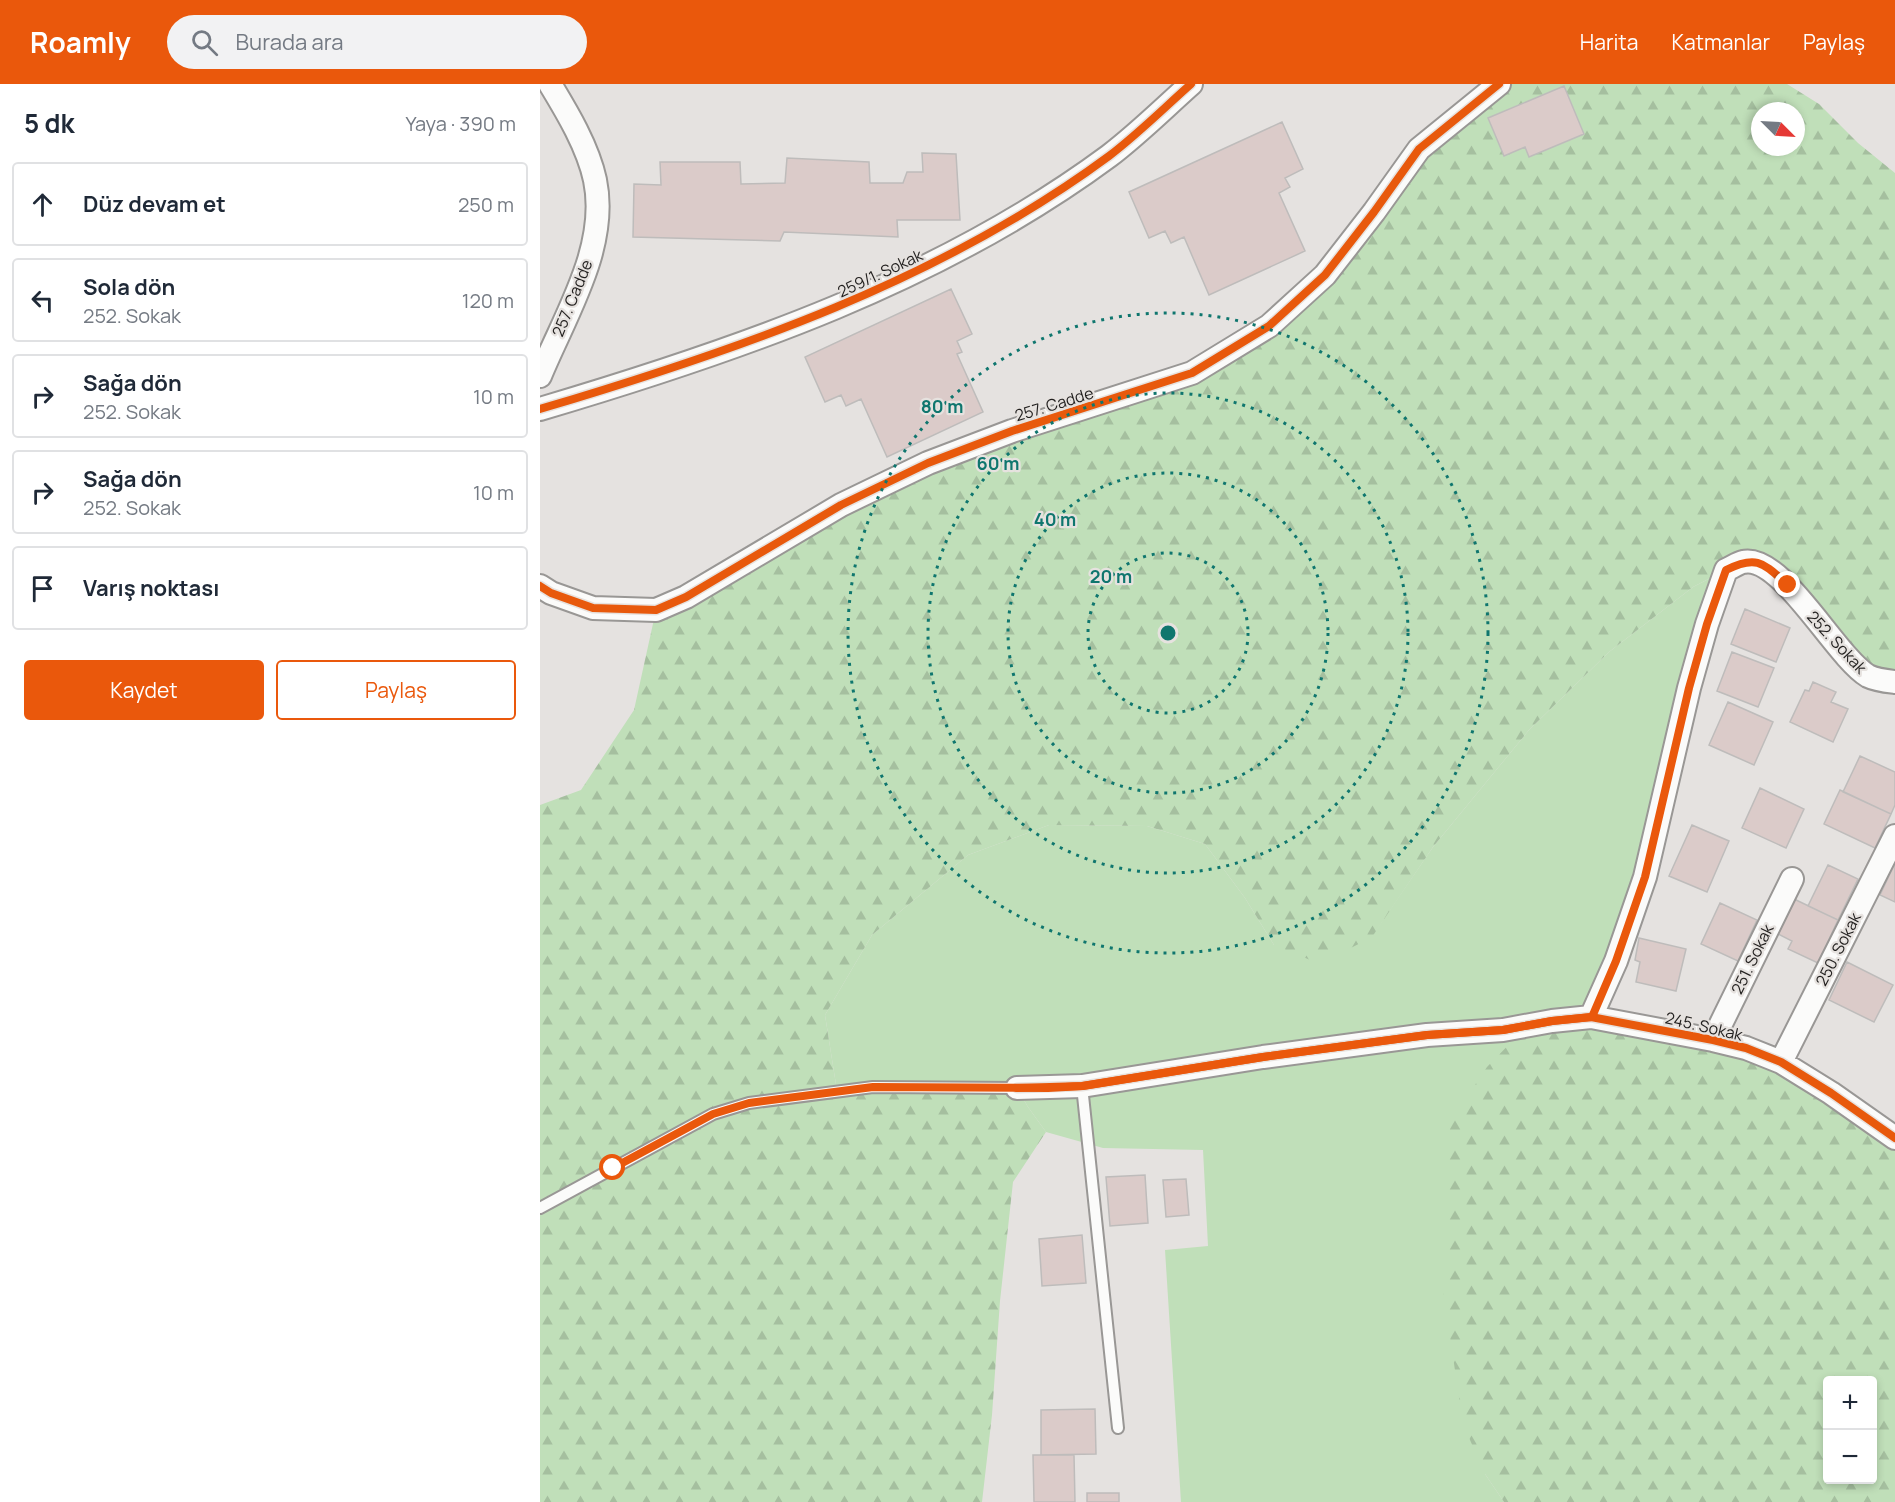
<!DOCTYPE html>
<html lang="tr">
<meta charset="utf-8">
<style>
:root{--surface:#fff;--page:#f2f2f3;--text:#1f2937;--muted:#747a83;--line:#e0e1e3;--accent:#ea580c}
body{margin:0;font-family:Manrope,sans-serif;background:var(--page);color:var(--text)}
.controls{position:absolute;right:18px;bottom:18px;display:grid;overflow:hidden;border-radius:6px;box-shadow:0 3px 9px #0003}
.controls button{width:54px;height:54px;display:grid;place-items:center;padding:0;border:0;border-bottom:2px solid var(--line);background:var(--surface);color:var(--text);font:30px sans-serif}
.compass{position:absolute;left:1211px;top:18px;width:54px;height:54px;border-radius:50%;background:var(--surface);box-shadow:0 3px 9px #0003;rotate:114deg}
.stop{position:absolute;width:18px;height:18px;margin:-14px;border:4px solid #ea580c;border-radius:50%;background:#fff}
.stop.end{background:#ea580c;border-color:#fff;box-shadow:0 2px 6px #0008}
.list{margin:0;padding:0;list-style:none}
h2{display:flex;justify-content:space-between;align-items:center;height:78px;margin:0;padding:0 24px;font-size:26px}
h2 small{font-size:20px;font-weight:400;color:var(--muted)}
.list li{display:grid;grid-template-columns:39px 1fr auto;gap:18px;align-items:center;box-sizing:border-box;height:84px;margin:0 12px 12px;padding:0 12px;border:2px solid var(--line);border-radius:6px}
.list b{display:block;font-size:22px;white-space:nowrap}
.list p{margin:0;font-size:20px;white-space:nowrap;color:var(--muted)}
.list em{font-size:20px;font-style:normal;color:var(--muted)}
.actions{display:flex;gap:12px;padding:18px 24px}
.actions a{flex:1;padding:14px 0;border:2px solid var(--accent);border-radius:6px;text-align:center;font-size:21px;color:var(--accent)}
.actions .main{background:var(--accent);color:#fff}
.icon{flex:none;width:33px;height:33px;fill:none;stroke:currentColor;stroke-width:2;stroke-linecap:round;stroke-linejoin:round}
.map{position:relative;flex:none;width:1355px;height:1418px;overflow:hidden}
header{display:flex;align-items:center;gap:36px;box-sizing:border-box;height:84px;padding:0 30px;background:var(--accent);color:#fff}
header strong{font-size:28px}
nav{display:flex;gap:33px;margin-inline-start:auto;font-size:21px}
.search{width:420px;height:54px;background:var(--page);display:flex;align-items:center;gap:15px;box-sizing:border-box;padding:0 21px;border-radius:33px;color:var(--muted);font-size:22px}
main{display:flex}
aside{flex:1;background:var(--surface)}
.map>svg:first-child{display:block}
.green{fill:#c0dfb9}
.forest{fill:url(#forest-firs);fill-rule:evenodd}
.building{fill:#dbcbc9;stroke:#bebcbb;stroke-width:1.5}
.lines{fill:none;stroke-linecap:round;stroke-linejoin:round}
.lane-casing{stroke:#999795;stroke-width:14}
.street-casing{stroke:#999795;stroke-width:26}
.lane{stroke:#fbfbfa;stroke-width:10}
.street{stroke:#fbfbfa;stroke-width:22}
.cycleway-casing{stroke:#e6e2df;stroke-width:11}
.cycleway{stroke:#e8590c;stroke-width:8}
.route{stroke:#ea580c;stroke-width:8}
.ring{fill:none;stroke:#0f766e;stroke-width:3;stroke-dasharray:3 6}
.labels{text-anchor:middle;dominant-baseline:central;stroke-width:4.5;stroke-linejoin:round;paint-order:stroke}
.street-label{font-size:16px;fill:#211f1e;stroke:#e6e2df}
.centre{fill:#0f766e;stroke:#e6e2df;stroke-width:3}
.ring-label{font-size:18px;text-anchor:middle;font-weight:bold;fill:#0f766e;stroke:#e6e2df;stroke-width:4.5;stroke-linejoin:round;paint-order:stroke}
</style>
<header>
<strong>Roamly</strong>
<div class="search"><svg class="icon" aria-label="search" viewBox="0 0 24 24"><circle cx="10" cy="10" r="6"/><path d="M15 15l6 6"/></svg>Burada ara</div>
<nav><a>Harita</a><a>Katmanlar</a><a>Paylaş</a></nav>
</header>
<main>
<aside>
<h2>5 dk<small>Yaya · 390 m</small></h2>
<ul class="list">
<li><svg class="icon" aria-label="ahead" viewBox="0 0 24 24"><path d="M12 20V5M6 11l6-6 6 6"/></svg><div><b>Düz devam et</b></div><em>250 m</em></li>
<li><svg class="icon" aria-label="left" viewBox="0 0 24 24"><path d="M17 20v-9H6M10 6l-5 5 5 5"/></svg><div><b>Sola dön</b><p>252. Sokak</p></div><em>120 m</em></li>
<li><svg class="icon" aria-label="right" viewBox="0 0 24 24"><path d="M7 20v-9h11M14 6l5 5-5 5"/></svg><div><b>Sağa dön</b><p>252. Sokak</p></div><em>10 m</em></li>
<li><svg class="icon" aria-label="right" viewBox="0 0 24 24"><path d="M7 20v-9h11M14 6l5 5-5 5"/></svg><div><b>Sağa dön</b><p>252. Sokak</p></div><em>10 m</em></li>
<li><svg class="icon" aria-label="arrive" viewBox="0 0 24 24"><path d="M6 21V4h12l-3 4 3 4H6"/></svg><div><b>Varış noktası</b></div></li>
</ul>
<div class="actions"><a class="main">Kaydet</a><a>Paylaş</a></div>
</aside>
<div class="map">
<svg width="1355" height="1418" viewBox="0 0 1355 1418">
<defs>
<pattern id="forest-firs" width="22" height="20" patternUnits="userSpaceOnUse" patternTransform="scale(1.5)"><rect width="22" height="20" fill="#c0dfb9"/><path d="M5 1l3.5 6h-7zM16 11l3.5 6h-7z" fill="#a5bf9f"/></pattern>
</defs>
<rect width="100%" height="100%" fill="#e5e2e0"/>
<!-- green -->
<path class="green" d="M1186 486 1076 877 945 1390 964 1418H641L625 1166 668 1162 663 1066 563 1064 506 1048 488 1023 477 1004 297 1007 285 931 332 851 428 771 509 741 607 742 665 760 705 814 734 861 832 852 893 763 989 646 1069 568 1153 503Z"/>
<!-- forest -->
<path class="forest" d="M959 0H1247L1279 20 1318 59 1355 89V598L1279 541 1203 477 1153 503 1069 568 989 646 893 763 832 853 780 880 734 861 705 814 665 760 607 742 509 741 428 771 332 851 285 931 297 1007 477 1004 488 1023 506 1048 473 1098 460 1217 452 1331 442 1418H0V721L41 706 94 626 116 526 301 421 580 314 728 242 879 65ZM1220 27H1256V63H1220Z
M1012 937 1206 964 1355 1054V1418H964L945 1390 923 1340 903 1206 910 1038 947 983 988 941ZM1288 1296H1332V1396H1288Z"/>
<!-- building -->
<path class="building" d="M1024 2 1044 50 989 73 985 63 964 72 948 34Z
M742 38 763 85 745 94 750 103 739 109 765 167 669 211 644 153 631 159 625 147 609 154 589 108Z
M382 69 416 70 420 136H357L358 153 244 148 240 157 93 153 94 100 121 101 120 78H200L201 100 245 99 247 74 329 78 330 99H363L367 88H383Z
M411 205 432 250 417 257 422 268 417 270 443 328 347 373 321 315 306 322 301 311 285 318 265 273Z
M1205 525 1250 544 1236 578 1191 560Z
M1192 568 1234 584 1218 623 1177 607Z
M1273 598 1296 608 1291 618 1308 625 1293 658 1250 638 1265 606 1269 607Z
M1188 618 1233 638 1214 681 1169 661Z
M1320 672 1355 688V721L1351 730 1303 708Z
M1220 704 1264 725 1246 764 1202 744Z
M1300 706 1351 730 1335 764 1284 740Z
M1152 741 1189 757 1167 808 1129 792Z
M1355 779V818L1340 811Z
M1288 781 1318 795 1298 836 1268 822Z
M1254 815 1298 836 1278 879 1248 865 1252 857 1238 850Z
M1180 819 1217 836 1198 877 1161 860Z
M1099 854 1146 865 1136 907 1096 898 1100 878 1095 876Z
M1307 878 1353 901 1334 938 1289 916Z
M605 1091 608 1139 570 1142 566 1093Z
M646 1095 649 1131 626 1133 623 1096Z
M542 1151 546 1199 502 1202 499 1155Z
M555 1325 556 1370 501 1371V1326Z
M493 1371H534L535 1418H494Z
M547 1409H579V1418H547Z"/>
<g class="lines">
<defs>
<path id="lane" d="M542 1002 578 1344
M0 1124 173 1030 209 1019 333 1003 477 1004"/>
<path id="street" d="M0 292C25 231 69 163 55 96 48 63 27 28 10 0
M0 325C199 266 400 197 569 72 598 50 624 24 651 0
M0 502 11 509 53 524 116 526 146 513 301 421 388 379 472 347 652 289 729 242 785 191 834 128 879 65 959 0
M1051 933 1076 877 1105 793 1149 604 1167 540 1186 486C1191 484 1198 479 1203 478 1241 469 1295 572 1328 592 1336 596 1346 597 1355 598
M1173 956 1252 795
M1241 978 1355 752
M477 1004 542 1002 723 973 887 951 963 946 1012 937 1051 933 1173 956 1206 964 1241 978 1291 1009 1355 1054"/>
</defs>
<!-- lane casing -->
<use href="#lane" class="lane-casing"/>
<!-- street casing -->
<use href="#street" class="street-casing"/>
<!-- lane -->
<use href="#lane" class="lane"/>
<!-- street -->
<use href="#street" class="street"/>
<defs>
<path id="cycleway" d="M0 325C199 266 400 197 569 72 598 50 624 24 651 0
M0 502 11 509 53 524 116 526 146 513 301 421 388 379 472 347 652 289 729 242 785 191 834 128 879 65 959 0
M477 1004 542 1002 723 973 887 951 963 946 1012 937 1051 933 1173 956 1206 964 1241 978 1291 1009 1355 1054"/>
</defs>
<!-- cycleway casing -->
<use href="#cycleway" class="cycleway-casing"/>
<!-- cycleway -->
<use href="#cycleway" class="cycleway"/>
</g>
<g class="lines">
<!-- route -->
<path class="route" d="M73 1084 173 1030 209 1019 333 1003 508 1004 543 1002 723 973 887 951 963 946 1012 937 1052 933 1076 877 1105 793 1149 604 1167 540 1186 486C1218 470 1224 480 1248 501"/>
</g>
<!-- distance rings -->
<g class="ring">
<circle cx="628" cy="549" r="80"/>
<circle cx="628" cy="549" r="160"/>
<circle cx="628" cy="549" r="240"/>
<circle cx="628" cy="549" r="320"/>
</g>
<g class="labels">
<!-- street labels -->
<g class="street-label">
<text transform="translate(340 189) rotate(-25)">259/1. Sokak</text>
<text transform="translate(32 214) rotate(-68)">257. Cadde</text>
<text transform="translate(514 320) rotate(-17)">257. Cadde</text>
<text transform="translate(1297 558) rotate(47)">252. Sokak</text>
<text transform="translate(1298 865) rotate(-63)">250. Sokak</text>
<text transform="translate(1212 875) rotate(-64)">251. Sokak</text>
<text transform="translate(1164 942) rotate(13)">245. Sokak</text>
</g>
</g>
<circle cx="628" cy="549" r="9" class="centre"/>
<g class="ring-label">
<text x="402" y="329">80 m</text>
<text x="458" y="386">60 m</text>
<text x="515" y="442">40 m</text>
<text x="571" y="499">20 m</text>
</g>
</svg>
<div class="controls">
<button>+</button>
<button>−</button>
</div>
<svg class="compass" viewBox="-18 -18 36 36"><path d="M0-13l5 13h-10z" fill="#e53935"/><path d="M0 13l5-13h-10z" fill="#747a83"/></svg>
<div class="stop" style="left:73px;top:1084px"></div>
<div class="stop end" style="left:1248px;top:501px"></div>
</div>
</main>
